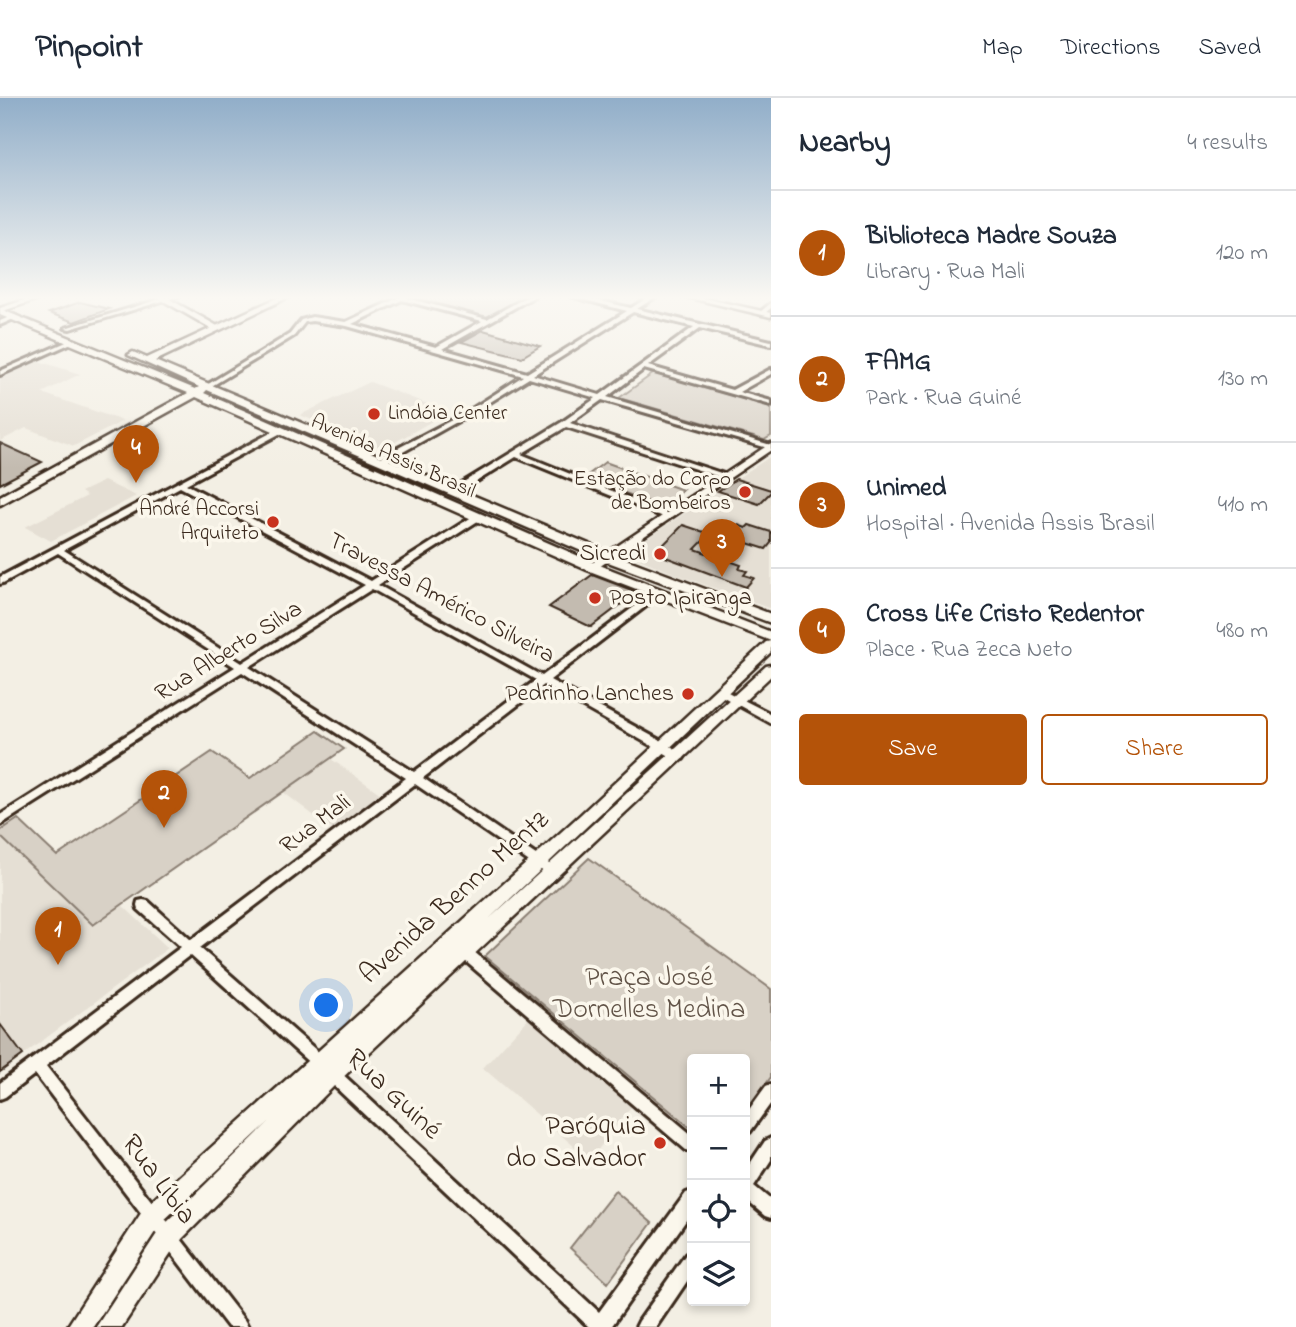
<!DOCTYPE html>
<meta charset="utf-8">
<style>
:root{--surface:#fff;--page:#f2f2f3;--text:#1f2937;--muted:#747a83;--line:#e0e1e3;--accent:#b45309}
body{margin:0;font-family:"Indie Flower",sans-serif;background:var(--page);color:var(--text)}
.controls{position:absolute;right:21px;bottom:21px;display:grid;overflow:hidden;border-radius:7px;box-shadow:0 4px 10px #0003}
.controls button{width:63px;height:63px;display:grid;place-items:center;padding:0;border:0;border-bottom:2px solid var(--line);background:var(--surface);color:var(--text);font:35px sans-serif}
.you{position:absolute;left:327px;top:908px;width:24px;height:24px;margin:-18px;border:5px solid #fff;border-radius:50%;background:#1a73e8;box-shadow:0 0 0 10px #1a73e833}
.badge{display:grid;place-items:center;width:46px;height:46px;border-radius:50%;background:var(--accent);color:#fff;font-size:23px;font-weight:700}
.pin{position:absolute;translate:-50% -58px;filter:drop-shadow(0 2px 4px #0008)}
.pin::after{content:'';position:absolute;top:37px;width:24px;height:21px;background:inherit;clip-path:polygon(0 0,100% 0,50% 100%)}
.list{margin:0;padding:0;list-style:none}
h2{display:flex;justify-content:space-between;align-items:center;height:91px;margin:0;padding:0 28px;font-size:30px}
h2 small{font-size:23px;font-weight:400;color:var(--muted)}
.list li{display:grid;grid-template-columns:46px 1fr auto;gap:21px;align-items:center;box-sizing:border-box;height:126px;padding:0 28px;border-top:2px solid var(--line)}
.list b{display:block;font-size:26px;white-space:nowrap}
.list p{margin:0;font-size:23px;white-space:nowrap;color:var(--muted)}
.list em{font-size:23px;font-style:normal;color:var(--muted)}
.actions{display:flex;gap:14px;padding:21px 28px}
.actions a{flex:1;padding:16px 0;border:2px solid var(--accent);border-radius:7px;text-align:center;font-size:24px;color:var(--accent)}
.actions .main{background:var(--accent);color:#fff}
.icon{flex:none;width:38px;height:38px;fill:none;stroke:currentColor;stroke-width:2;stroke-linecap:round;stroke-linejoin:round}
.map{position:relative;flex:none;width:771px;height:1229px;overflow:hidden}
header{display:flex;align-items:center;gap:42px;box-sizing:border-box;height:98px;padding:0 35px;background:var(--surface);border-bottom:2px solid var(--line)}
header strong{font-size:33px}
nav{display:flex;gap:38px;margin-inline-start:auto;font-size:24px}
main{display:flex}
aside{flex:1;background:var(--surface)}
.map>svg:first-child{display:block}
.built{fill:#e5dfd4}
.green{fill:#d8d1c6;stroke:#8a7e72;stroke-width:2}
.building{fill:#c3bbb0;stroke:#3b2a1e;stroke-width:2}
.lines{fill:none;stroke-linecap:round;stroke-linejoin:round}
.minor-casing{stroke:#3b2a1e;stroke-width:6}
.tertiary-casing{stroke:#3b2a1e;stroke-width:5}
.secondary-casing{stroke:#3b2a1e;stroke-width:5}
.minor{fill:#fbf7ec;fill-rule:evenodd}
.tertiary{fill:#fbf7ec;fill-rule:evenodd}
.secondary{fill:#fbf7ec;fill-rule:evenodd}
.poi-dot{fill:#c8321e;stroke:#fbf7ec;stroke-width:2.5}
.labels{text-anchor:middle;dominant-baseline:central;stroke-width:7;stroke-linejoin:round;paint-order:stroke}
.far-poi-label{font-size:21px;fill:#3b2a1e;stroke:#fbf7ec;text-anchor:end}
.far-street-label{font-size:21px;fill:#3b2a1e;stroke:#fbf7ec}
.poi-label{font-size:24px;fill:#3b2a1e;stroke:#fbf7ec;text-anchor:end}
.street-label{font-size:24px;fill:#3b2a1e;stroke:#fbf7ec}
.near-street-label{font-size:28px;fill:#3b2a1e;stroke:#fbf7ec}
.near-park-label{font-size:28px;fill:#625448;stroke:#fbf7ec}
.near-poi-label{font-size:28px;fill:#3b2a1e;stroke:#fbf7ec;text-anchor:end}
</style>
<header>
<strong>Pinpoint</strong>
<nav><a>Map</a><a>Directions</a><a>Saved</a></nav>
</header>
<main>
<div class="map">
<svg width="771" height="1229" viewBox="0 0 771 1229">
<rect width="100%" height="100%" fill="#f3efe4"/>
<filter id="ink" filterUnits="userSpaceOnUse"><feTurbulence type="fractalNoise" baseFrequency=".0143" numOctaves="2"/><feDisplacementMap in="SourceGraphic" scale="14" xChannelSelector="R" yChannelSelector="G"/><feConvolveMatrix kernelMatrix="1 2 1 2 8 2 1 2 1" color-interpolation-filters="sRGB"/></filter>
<g filter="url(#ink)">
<!-- built -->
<path class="built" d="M38 263 80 276 42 295 123 323 74 348 26 330 0 343V280Z
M370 284 425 305 448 314 383 351 300 317Z
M771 358V392L736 381Z
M104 383 136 398 51 443 25 429 87 398 81 394Z
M718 393 759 406 771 394V511L675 476 625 455Z
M331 661 381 696 333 732 283 694Z
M0 738 92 827 121 806 168 850 0 974Z
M531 918 635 1004 590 1062 483 970Z"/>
<!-- green -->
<path class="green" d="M411 198H526L486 220 409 199Z
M654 275 771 309V338L764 342 619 300Z
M605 364 683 392 663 409 584 380Z
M318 633 344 651 93 827 0 738V733L18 721 57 758 212 654 250 680Z
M589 760 771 891V979L745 1015V961H692V1031L485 858Z
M615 1093 652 1125 608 1185 570 1150Z"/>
<!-- building -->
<path class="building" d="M80 204 109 211 74 224 49 215Z
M483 232 540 248 522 259 461 244Z
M0 345 42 364 0 386Z
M736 381 771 392V394L759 406 718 393Z
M683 427 710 436 695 451 741 467 739 471 747 473 744 477 754 480 746 489 655 455Z
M738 427 746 430 749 427 771 434V445L766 451 728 439Z
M592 477 637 494 591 529 549 509Z
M0 926 23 957 0 974Z"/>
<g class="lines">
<defs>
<path id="minor" d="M170 198H179L70 231 65 230Z
M402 198H409L407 200 487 221 528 198H535L442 251 527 275 627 213 570 198H580L631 210 650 198H657L637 211 771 243V247L700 230 648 268 732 292 771 271V276L739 294 771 303V307L644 271 607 299 771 347V351L602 302 570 325 730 378 726 380H723L566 329 521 356 669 416V420H666L516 359 458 395H452V391L562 324 596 300 529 280 471 316 385 364H379V360L467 314 523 278 347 228 312 223 305 224 294 238 210 289 205 288 290 236 301 222 312 219 346 224ZM402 202 482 223 436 249 352 226ZM633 214 694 229 600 297 533 277Z
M771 205V210L764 216H760V214Z
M14 217 16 218V220L0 227V223Z
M71 242 76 243 0 277V273Z
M280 330H283V334L186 386 371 483 475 417H481V421L378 487 542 578 655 493H661L663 495 550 582 683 655 685 658 683 661H675L544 587 423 680 555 770 557 773 555 776 551 778 547 776 415 686 200 850 324 959 599 1214 686 1095 692 1093V1114L611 1229H589L314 969 190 857 46 968 245 1223 248 1229H228L35 976 5 999 0 1001V985L181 849 138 811 137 807 138 803 143 802 148 803 191 842 406 680 242 574 0 727V717L235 569 58 455 3 485 0 486V479ZM180 389 365 487 242 565 64 452ZM372 491 536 582 414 674 249 569Z
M722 591 771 616V625L718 596 717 594 718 592Z
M462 846 467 848 692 1037V1055L686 1052 457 856 455 852 457 848Z
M771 986V1005L750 1034 745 1036V1017L766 988Z
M771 1040V1062L754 1088 771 1102V1120L765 1118 745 1101V1073L765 1043Z
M692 1154V1176L656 1229H636L639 1223 686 1156Z"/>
<path id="tertiary" d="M37 198H48L0 214V210Z
M155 198H164L221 230 214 232Z
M682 198H695L771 215V219Z
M771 345V352L596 471 592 473 586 469Z
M771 543V554L489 821 766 568 771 567V578L339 983 176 1147 122 1229H96L160 1131 270 1023 161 1125 93 1229H67L145 1109 580 717 766 544Z"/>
<path id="secondary" d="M281 198H291L155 263 610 455 771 516V525L600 461 207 292 204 295 597 466 771 534V543L587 472 196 299 0 407V398L188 295 0 217V211L195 291 199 289 128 257 133 254 147 260Z"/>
</defs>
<!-- minor casing -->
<use href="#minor" class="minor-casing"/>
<!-- tertiary casing -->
<use href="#tertiary" class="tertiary-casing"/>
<!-- secondary casing -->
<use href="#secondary" class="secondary-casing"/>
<!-- minor -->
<use href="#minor" class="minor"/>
<!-- tertiary -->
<use href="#tertiary" class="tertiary"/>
<!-- secondary -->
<use href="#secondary" class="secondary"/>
</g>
</g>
<!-- sky -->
<linearGradient id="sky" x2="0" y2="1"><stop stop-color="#91aec9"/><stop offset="0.54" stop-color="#faf8f3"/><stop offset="1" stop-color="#faf8f3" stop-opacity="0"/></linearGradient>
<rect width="771" height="370" fill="url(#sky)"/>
<!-- markers -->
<g class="poi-dot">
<circle cx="374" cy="316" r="7"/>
<circle cx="745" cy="394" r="7"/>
<circle cx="273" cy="424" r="7"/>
<circle cx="660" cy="456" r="7"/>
<circle cx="595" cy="500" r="7"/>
<circle cx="688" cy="596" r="7"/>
<circle cx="660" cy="1045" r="7"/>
</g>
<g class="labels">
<!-- far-poi labels -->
<g class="far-poi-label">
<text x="388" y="316" text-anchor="start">Lindóia Center</text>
<text x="731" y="382">Estação do Corpo<tspan x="731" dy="24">de Bombeiros</tspan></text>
<text x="259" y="412">André Accorsi<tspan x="259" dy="24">Arquiteto</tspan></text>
</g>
<!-- far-street labels -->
<g class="far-street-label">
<text transform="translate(393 359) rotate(24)">Avenida Assis Brasil</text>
</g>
<!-- poi labels -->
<g class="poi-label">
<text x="646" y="456">Sicredi</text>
<text x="609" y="500" text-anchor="start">Posto Ipiranga</text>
<text x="674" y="596">Pedrinho Lanches</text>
</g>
<!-- street labels -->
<g class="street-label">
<text transform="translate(441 501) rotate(28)">Travessa Américo Silveira</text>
<text transform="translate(229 554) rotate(-32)">Rua Alberto Silva</text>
<text transform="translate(316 727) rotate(-37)">Rua Mali</text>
</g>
<!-- near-street labels -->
<g class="near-street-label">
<text transform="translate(455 800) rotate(-42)">Avenida Benno Mentz</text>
<text transform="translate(393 997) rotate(43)">Rua Guiné</text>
<text transform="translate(158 1082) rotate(53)">Rua Líbia</text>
</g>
<!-- near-park labels -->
<g class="near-park-label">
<text x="649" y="880">Praça José<tspan x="649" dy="32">Dornelles Medina</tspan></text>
</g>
<!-- near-poi labels -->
<g class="near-poi-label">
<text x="646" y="1029">Paróquia<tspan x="646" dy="32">do Salvador</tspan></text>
</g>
</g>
</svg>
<div class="controls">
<button>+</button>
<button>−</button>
<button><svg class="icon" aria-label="locate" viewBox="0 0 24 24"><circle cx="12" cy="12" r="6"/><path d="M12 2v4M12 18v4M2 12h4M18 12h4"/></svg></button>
<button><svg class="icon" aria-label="layers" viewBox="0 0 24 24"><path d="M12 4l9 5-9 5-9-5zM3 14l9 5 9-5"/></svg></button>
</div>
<div class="you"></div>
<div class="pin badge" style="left:58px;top:867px">1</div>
<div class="pin badge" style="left:164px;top:730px">2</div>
<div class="pin badge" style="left:722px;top:479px">3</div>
<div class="pin badge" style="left:136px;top:385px">4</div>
</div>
<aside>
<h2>Nearby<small>4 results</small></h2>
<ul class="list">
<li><span class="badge">1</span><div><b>Biblioteca Madre Souza</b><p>Library · Rua Mali</p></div><em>120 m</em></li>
<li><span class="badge">2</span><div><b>FAMG</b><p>Park · Rua Guiné</p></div><em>130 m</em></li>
<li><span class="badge">3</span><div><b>Unimed</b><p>Hospital · Avenida Assis Brasil</p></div><em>410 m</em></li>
<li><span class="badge">4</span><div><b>Cross Life Cristo Redentor</b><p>Place · Rua Zeca Neto</p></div><em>480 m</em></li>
</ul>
<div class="actions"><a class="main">Save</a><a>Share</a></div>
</aside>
</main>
